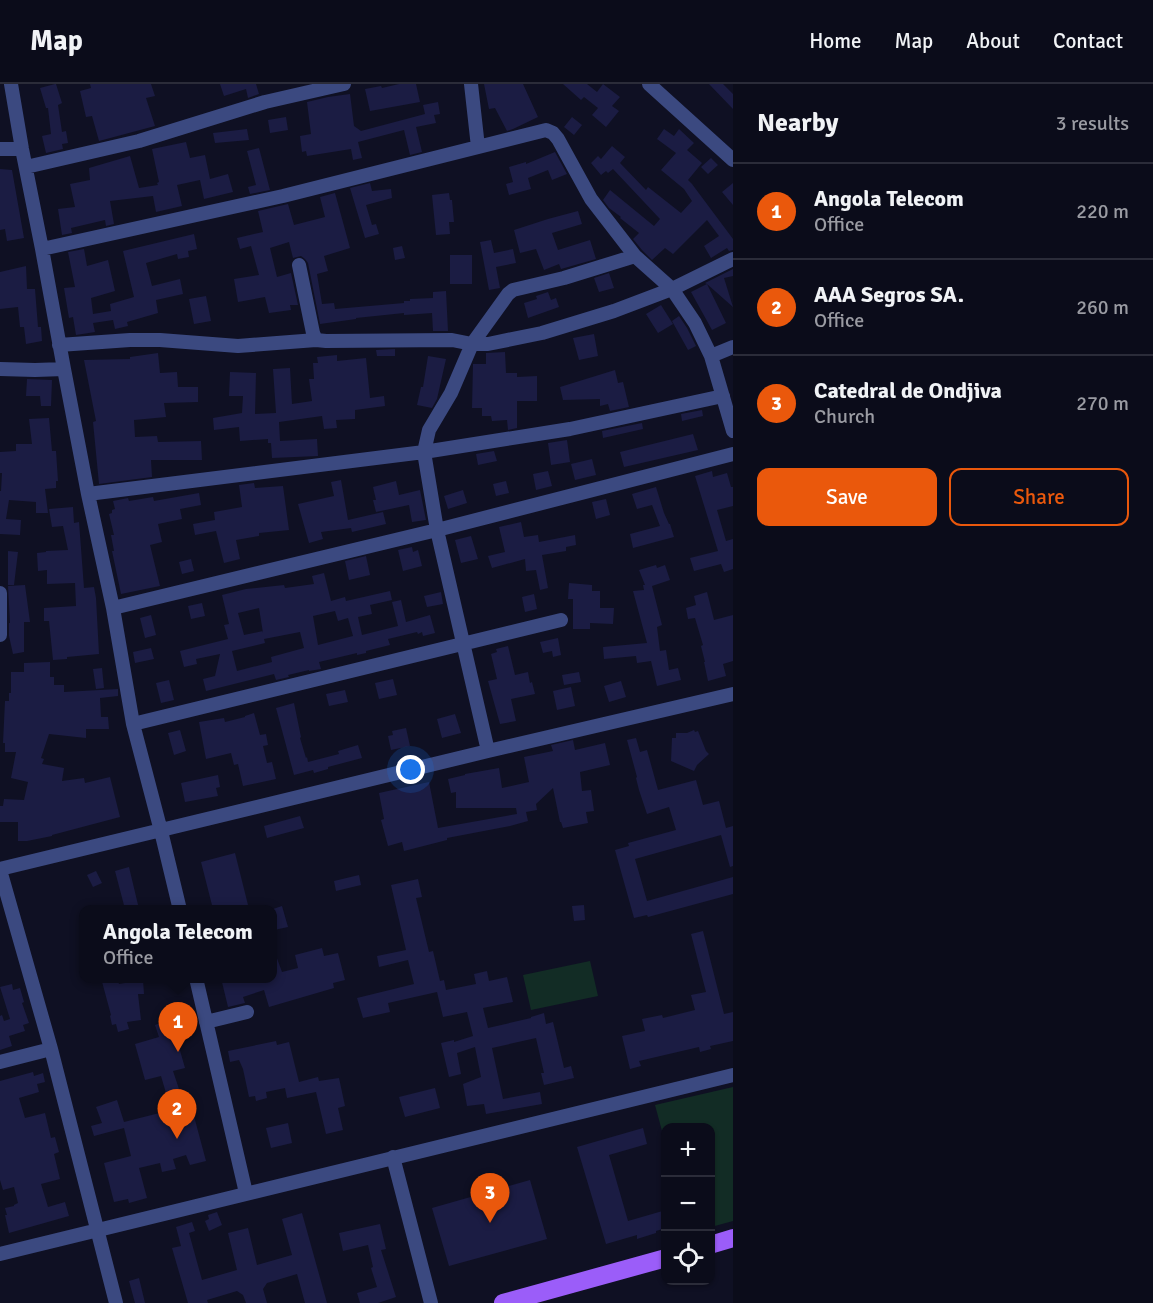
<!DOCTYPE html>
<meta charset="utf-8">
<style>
:root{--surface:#0b0c1a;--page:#191a27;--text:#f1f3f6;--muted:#9a9ba2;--line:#2b2c39;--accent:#ea580c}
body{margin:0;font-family:Signika,sans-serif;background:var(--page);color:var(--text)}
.controls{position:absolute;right:18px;bottom:18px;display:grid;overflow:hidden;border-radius:12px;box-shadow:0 2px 4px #0004}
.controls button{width:54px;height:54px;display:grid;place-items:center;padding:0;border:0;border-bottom:2px solid var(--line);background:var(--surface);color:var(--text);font:30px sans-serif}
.you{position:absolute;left:411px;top:686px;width:21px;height:21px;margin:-15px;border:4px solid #fff;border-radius:50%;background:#1a73e8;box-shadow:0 0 0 9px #1a73e833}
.badge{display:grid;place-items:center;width:39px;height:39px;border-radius:50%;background:var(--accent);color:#fff;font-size:20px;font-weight:700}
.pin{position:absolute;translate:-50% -50px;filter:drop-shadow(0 2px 3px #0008)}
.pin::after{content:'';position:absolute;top:32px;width:21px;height:18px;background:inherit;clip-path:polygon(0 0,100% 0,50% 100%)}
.popup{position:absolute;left:79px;top:821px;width:198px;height:78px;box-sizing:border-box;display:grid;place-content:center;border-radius:12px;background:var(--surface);filter:drop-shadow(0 2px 4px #0005);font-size:20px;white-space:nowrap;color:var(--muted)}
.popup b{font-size:22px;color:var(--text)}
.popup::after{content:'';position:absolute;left:50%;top:100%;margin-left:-12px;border:12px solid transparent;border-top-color:var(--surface)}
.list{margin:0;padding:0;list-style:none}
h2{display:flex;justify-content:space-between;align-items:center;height:78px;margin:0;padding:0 24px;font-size:26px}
h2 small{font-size:20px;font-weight:400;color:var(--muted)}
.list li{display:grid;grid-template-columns:39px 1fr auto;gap:18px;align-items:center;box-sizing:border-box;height:96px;padding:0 24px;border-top:2px solid var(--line)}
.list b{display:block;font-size:22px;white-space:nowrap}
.list p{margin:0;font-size:20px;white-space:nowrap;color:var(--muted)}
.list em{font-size:20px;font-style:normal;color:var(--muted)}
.actions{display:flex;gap:12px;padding:18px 24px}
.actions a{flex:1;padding:14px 0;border:2px solid var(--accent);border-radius:12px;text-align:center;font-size:21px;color:var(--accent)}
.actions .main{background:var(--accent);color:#fff}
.icon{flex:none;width:33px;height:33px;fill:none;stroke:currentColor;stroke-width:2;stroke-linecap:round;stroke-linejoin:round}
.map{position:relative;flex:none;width:733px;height:1219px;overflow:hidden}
header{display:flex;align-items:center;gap:36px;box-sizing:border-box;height:84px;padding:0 30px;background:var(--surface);border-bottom:2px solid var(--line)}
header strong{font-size:28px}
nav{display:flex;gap:33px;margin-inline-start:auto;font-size:21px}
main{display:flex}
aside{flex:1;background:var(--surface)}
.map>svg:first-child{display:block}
.green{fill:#122c25}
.building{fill:#1b1c43;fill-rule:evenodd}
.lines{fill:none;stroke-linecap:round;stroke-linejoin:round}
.minor{stroke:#3b4980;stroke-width:14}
.major{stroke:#9b5df9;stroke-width:18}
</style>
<header>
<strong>Map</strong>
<nav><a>Home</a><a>Map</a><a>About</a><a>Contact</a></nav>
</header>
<main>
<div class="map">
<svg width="733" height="1219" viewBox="0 0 733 1219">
<rect width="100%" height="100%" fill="#0f1023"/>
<!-- green -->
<path class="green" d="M590 877 598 912 531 926 523 891Z
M733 1003V1137L711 1143 710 1044H666L665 1058 655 1021Z"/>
<!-- building -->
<path class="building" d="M55 0H56L62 19 58 21 62 48 66 47 68 59 62 60 63 65 46 69 42 52 51 50 48 24H46L40 4Z
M90 0H151L155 12 146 14 155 42 99 57 92 32 86 33 80 7 91 4Z
M220 0H256L259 10 248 14 246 5 224 12Z
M399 0H416L420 18 370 27 365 5 381 2 382 4Z
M484 0H523L538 33 513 45 507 47 495 24 489 25Z
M563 0H587L597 8 603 0 620 13 612 22 619 27 606 43 592 31 598 24 584 13 581 16Z
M709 0H723L733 10V25Z
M350 10 354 42 361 47 425 30 423 21 438 18 440 30 434 31 436 39 416 43 422 68 410 71 404 46 358 58 362 74 353 76 351 65 307 72 306 67 302 68 300 52 311 50 307 18 328 13Z
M286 33 288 46 270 49 268 36Z
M572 33 582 41 574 51 564 43Z
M247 45 249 56 215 59 213 49Z
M664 45 674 52 679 45 694 59 687 66 702 79 688 96 692 100 733 155V166L729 167 727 164 711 174 704 162 719 152 707 136 673 170 665 164 652 176 642 166 633 155 639 149 620 134 621 133 609 124 603 116 610 106 654 142 660 135 613 85 608 89 606 87 601 91 591 79 598 72 601 75 612 62 625 73 620 79 646 106 648 103 681 129 692 117 684 105 661 86 676 69 657 55Z
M186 58 190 74 205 71 210 95 228 90 233 108 204 115 200 96 177 101 182 122 156 128 153 112 110 117 114 140 106 142 105 136 71 144 72 149 62 151 58 125 75 123 70 100 90 96 89 84 130 72 139 104 158 101 157 99 159 98 152 65Z
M259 64 270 106 250 110 248 103 256 101 247 67Z
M555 68 567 90 552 96 548 86 528 94 531 105 509 111 506 100 513 98 509 83 526 78V80Z
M711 74 718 81 708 90 701 83Z
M0 85 12 86 24 154 7 157 5 145 0 146Z
M370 99 372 107 391 105 392 114 366 121 372 141 376 140 379 150 365 154 350 104Z
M733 99V121L722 108Z
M335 109 350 164 324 172 328 187 317 190 322 220 334 219 335 225 404 219V217H410V215L433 214V208L446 207 448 247H433L432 229 404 231V229L356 234V235L320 240 308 179 305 175 301 172 293 174 289 158 270 164 277 193 291 189 298 221H290L291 226 269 229 265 213 238 218 234 195 259 191 251 162 240 165 237 154 263 148 258 127 288 120 294 141 325 133 320 113Z
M449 109 450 116H452L454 138H449L450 150 436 151 432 111Z
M578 127 582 140 552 149 558 166 590 156 596 175 561 185 559 180 544 186 536 165 520 169 514 146 548 135Z
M194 150 197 165 188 167 189 173 178 175 177 170 146 179 152 202 180 195 183 210 156 216 158 229 127 238 128 242 115 245 113 236 93 239 95 248 76 251 73 233 69 234 64 204 75 203 68 168 84 165 87 182 108 176 115 207 91 214 93 230 111 227 110 220 134 213 123 167Z
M491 156 494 169 513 165 516 179 496 183 500 204 489 206 480 158Z
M402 162 405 174 395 176 393 164Z
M450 171H472V200H450Z
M26 182 27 205H35L38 243H41L42 257 26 260 24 243H20L18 223 0 225V188Z
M733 185V192L724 194 733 223 707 200 726 239 712 246 691 208 707 200 705 199Z
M609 189 614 204 599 208 594 194Z
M548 208 551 216 556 214 559 223 528 234 524 219 537 215 536 212Z
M206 212 211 237 194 240 189 215Z
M661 221 673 240 658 249 646 230Z
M679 232 687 244 696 262 688 266 672 237Z
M594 250 598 272 579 276 573 254Z
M395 265V272H377L376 266Z
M505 268 506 289H517V293L537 292V317H517V344L508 346 507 336 492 337 491 332H482V324H472L473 280H486V269Z
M158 269 160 289 177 288 178 303H198V318L164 319 166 333 134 336 135 353 157 352 158 358 201 357 202 376H151L152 393 99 400 93 338 96 337 84 276 130 275V273Z
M337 271V277L366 274 370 314 384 312 385 322 355 326V335L336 336 337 344 324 345 322 332 279 338 280 357 317 355 318 372 272 374 271 359H268V355L240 357 239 343 214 346 213 334 242 329 243 312H229L230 288 256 289 255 330 276 329 273 285 290 284 292 320 312 317 309 295H314L313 279H318L317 273Z
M428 272 446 275 437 315 432 324 417 321 421 303H423Z
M615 286 618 299 623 298 629 323 610 327 608 320 600 322V315L563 316 560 303Z
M27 295 52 296 51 322H41L40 312H26Z
M702 326 703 332 682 337 681 330Z
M49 334 52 367H56L58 397H56V404L45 405 48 429H36V418L9 416 6 435 21 436 20 451 0 450V407H1L2 389H0V368L16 367V360H32L29 335Z
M642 339 643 345 603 354 602 347Z
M693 350 698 366 624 383 620 368Z
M567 356 570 378 551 381 548 359Z
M494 367 497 377 478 381 476 370Z
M592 375 596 391 575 396 571 380Z
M548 387 552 402 536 406 533 390Z
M712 387 713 393 727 389 731 403H733V422L717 426 726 457 733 455V485L724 488 721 480 694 487 690 474 718 467 695 392Z
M341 396 348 436 383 428 386 440 352 448 351 444 321 448 323 455 309 459 298 420 334 412 331 398Z
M396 397 399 411 420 406 426 436 412 438 409 421 376 428 373 416H376L373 403Z
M506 397 509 409 496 412 493 400Z
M254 399 255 404 283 402 289 446 259 449V452L236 456 240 475 224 479 216 447 195 451 193 440 215 436 214 428 242 423 239 401Z
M656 403 664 429 669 440H670L674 453 633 464 630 450 660 442 652 421 637 425 632 410Z
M463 406 467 419 448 425 444 412Z
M199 409 201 421 180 425 182 435 158 440 162 458 150 461 160 502 121 510 112 467H114L111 451H114L109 430 112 429V426L115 425 113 417 128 414 129 417 153 413 154 417Z
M606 415 610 431 596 435 592 418Z
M73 423 74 439 79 438 84 504 94 503 96 514 99 570 67 573V575L53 576 49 537H44V524L76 522 75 499 47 500V486L38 487 37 469 46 468V467L68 466 63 442 52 443 49 425Z
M521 438 524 453 538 451 539 458 575 451 576 461 566 463V467L542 471 548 504 540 506 536 486 526 487 525 475 492 484 488 472 505 468 499 443Z
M471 452 478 475 461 479 455 456Z
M412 463 413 468 418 466 422 482 403 487 398 466Z
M8 467 18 468 14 501H8Z
M366 472 370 491 349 496 345 477Z
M191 475 194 487 182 490 179 478Z
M656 481 657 484 665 481 670 496 652 502 662 541 657 543 660 567 666 566 669 586 678 584 681 596 657 602 651 577 637 579 636 572 604 575 603 563 647 559 633 507 644 506 643 501H645L639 486Z
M324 489 331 517 345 513 346 517 390 507 392 516 370 521 372 530 358 533 362 551 398 542 392 518 401 516 406 538 430 531 435 549 423 552 422 548 418 550 417 548 388 555 390 561 366 567V569L357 571V569L319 578 321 585 309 587V586L288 591 289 593 276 596 274 590 206 607 203 595 215 592 220 570 196 575 197 580 184 583 180 567 228 555 224 541 229 540 222 511 246 505 284 501 285 504 314 500 312 492ZM259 524 263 549V547L244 551 238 529ZM335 527 338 537 348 534 353 552 318 561 313 532ZM300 548 304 564 271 573 272 578 237 587 232 567 265 559 264 555Z
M569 499 592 501V507H600V524H614L613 540 590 539V545H573V515H568Z
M25 501 30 538H24V568L13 570 9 552V539H10L8 502Z
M441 508 443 520 427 523 424 512Z
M707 508 714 536 733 531V577L723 580 726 592 708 597 704 578H705L701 562 703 561 695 534 688 535 686 524 696 521 694 512Z
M534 510 537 525 525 528 522 513Z
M202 519 205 532 191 535 188 522Z
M151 531 156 551 145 554 140 534Z
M558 554 561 571 553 573 552 567 543 569 540 558Z
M508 562 515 591 528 588 530 599 532 598 535 610 511 615 516 637 500 640 488 597 497 595 491 570 497 568 496 565Z
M151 564 154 575 135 579 133 568Z
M50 578V593H54V601H64V608L118 605V612L100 614 101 633H108L109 645H86V654L49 650 41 674 44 675 42 680 64 684 62 697 84 694 85 699 110 693 120 733 52 751V752L27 757H18V738H0V722H3L4 715 24 716 28 698 11 694 16 668H5V659H3L5 617H9V609H11V588H24V579Z
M102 584 104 604 96 605 93 585Z
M579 588 581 598 564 601 562 591Z
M393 595 397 611 379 615 375 599Z
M169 596 174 616 161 619 156 599Z
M621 597 626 613 609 618 604 602Z
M571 603 575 622 557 626 553 607Z
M345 606 348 618 329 622 326 610Z
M294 619 301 653 300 654 306 674 307 673 308 678 339 670 338 667 358 661 362 674 328 683V685L314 689 313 686 294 691 276 624Z
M254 629 260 651 266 650 268 661 263 662 267 679 272 678 276 695 243 702 238 680 234 681 231 669 206 675 199 638 224 634 225 638 245 633V632Z
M455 630 461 649 442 654 437 635Z
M406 644 410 662 391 666 388 652 393 651 392 647Z
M180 646 186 667 174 671 168 649Z
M694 646 695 648 698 647 706 667 709 670 697 681 694 687 671 677 672 654H676V649H687Z
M636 654 640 668 647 666 658 706 696 696 703 721 719 717 726 744 733 742V782L730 783 721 751 635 775 647 817 733 793V810L648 833 647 831 634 834 615 766 629 762 628 759 676 746 669 723 647 730 639 706 636 694 637 693 627 656Z
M573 656 575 666 605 659 610 681 580 688 582 707 591 706 594 727 586 728 588 739 563 744 561 738H560L553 704 536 720 537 726 526 728 528 737 510 742 447 754V756L404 767 402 758 388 762 381 736 384 735 379 709 429 698 438 744 517 730 516 724H456V708L451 709 448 695 465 691V690L499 684 502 704 529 698 524 673 553 667 551 661Z
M218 691 220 703 216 704 218 712 185 718 181 699Z
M300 732 304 744 267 754 264 742Z
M235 769 249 825H213L201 778Z
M129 783 139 825H125L115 787Z
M96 787 102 799 93 803 87 791Z
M359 791 361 801 336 807 334 797Z
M418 795 422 813 416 814 429 868 433 867 440 897 444 896 446 906 476 900 474 890 487 887 489 897 507 893 513 918 483 924 488 944 531 934V933L544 929 546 940 553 938 564 984 571 982 574 994 544 1001 541 989H544L536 954 492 964 503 1015 540 1008 542 1020 486 1030 484 1020 467 1022 463 1000 481 993 475 963 457 969 461 990 449 993 441 959 454 956V958L473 952 467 928 443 933 437 908 388 919 390 928 363 934 357 914 414 900 408 876 379 883 377 872 406 866 391 801Z
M584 821 585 836 574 837 572 822Z
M282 822 288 843 274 846 273 840V825Z
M703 847 724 930 733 928V957L710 962 711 965 700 968 699 963 639 977 641 982 630 985 622 952 645 947 642 935 662 931 663 934 695 926 691 911 706 908 691 850Z
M322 864 324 872 338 869 345 896 333 899 334 904 269 923 264 906 243 913 245 919 228 923 221 894H273V866H274L282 888 298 884 295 871Z
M101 894H117L119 900 143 896 144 910H138L141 936 127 938 129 945 118 948 116 940 112 941 110 932 111 931Z
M12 900 13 906 20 904 24 918 22 919 29 939 23 941 25 947 9 952 12 962 0 966V932L2 931 4 937 10 935 0 903Z
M166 937 170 950 175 949 185 984 173 987 179 1005 166 1009 161 992 145 996 135 960 159 953 155 941Z
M276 957 277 961 289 958 299 998 318 993 319 997 339 994 345 1022 338 1024 343 1046 326 1050 316 1008 287 1014 285 1004 266 1008 267 1014 256 1017 255 1012 249 1013 243 985 239 976 230 978 228 967Z
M33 988 34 992 43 989 45 998 37 1000 39 1008 19 1014 25 1034 45 1029 51 1054 55 1053 59 1068 54 1070 60 1095 41 1100 48 1123 65 1118 69 1132 9 1149 5 1131H7L5 1124 14 1122V1121L18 1119 14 1103 3 1106 0 1096V997Z
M435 1004 440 1024 405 1033 399 1013Z
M117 1016 124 1038 191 1021 206 1077 190 1081 186 1071 173 1075 176 1085 162 1088 160 1079 139 1084 147 1114 129 1119 128 1115 114 1118 104 1079 131 1072 124 1044 94 1052 91 1042 102 1039 96 1023Z
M288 1039 292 1059 271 1064 266 1044Z
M643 1044 647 1060 609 1071 628 1137 666 1126V1144L656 1147V1149L637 1155V1151L606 1160 577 1063Z
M530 1096 547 1155 449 1182 432 1124Z
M217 1128 222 1141 209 1147 205 1137 209 1135 208 1131Z
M302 1129 327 1219H305L297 1190 267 1199 263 1205 267 1219H246L243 1211 237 1207 207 1216 208 1219H188L172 1164 181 1162 176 1143 192 1138 195 1147 189 1149 202 1196 237 1186 228 1149 248 1144 257 1181 292 1171 282 1135Z
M380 1140 386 1165 381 1166 396 1213 378 1219H360L357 1209 377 1203 371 1184 373 1183 368 1161 343 1167 339 1149Z
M139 1194 145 1219H135L129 1197Z"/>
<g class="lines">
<!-- minor -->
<path class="minor" d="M11 0 22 65 42 165 64 285 88 410 113 524 133 640 161 747 180 826
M471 0 478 63
M649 0 733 76
M0 65H22
M26 83 139 57 265 18 344 0
M42 165 283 112 546 46 553 49 558 55 591 115 635 172 672 205 695 239 711 272 733 347
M299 181 313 249 316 256
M59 261 130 256H160L238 262 316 256 326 257 452 256 472 260H488L542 249 614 227 672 205 733 175
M711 272 733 263
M0 285 35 286 64 285
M88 410 424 368 570 345 723 312
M113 524 437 446 733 370
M0 551V509
M133 640 561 536
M488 667 437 446 424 368 429 346 451 309 472 260 508 210 513 206 564 194 635 172
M0 785 488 667 733 610
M0 786 51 965 116 1219
M196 894 246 1109
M206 938 247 928
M0 978 51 965
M393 1073 431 1219
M0 1170 733 991"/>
<!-- major -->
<path class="major" d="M710 1161 733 1154
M503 1219 666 1174"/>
</g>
</svg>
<div class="controls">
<button>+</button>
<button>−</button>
<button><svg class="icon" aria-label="locate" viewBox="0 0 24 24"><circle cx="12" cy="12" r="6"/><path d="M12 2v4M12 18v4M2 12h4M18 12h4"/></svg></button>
</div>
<div class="you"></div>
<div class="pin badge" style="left:178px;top:968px">1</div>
<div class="popup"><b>Angola Telecom</b>Office</div>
<div class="pin badge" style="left:177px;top:1055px">2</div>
<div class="pin badge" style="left:490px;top:1139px">3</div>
</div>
<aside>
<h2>Nearby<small>3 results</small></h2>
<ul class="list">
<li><span class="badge">1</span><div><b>Angola Telecom</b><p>Office</p></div><em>220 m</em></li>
<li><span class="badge">2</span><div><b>AAA Segros SA.</b><p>Office</p></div><em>260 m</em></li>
<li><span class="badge">3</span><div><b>Catedral de Ondjiva</b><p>Church</p></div><em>270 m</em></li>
</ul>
<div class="actions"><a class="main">Save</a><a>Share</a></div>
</aside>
</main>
